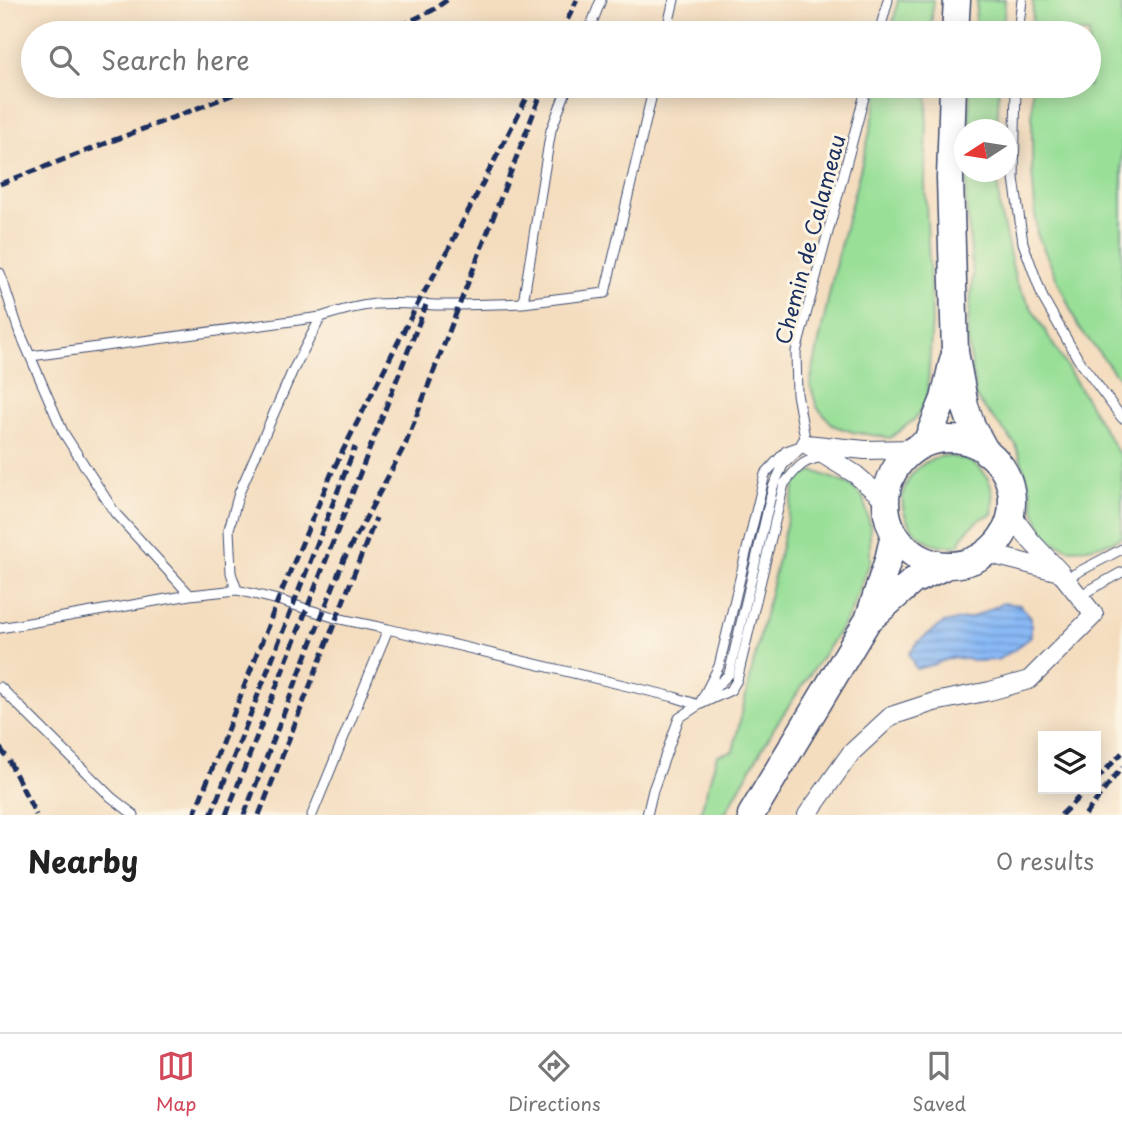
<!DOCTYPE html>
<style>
:root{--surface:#fff;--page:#f6f6f6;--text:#222;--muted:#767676;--line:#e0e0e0;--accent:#d1495b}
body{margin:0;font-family:"Playpen Sans",sans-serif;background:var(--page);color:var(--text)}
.controls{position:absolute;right:21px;bottom:21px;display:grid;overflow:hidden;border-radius:0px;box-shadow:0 4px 18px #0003}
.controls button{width:63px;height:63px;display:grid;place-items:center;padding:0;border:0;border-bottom:2px solid var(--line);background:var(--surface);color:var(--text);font:35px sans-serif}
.compass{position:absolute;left:954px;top:119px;width:63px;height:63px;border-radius:50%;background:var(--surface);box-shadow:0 4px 18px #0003;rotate:258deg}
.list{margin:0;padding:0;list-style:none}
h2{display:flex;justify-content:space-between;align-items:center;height:91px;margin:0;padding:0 28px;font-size:30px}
h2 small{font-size:23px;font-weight:400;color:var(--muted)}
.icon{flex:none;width:38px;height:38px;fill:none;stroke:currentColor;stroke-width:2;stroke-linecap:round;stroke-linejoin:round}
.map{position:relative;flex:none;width:1122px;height:815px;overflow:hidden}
.search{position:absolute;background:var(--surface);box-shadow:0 4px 18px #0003;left:21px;right:21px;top:21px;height:77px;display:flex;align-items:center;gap:18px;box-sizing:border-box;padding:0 24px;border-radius:38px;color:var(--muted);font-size:26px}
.sheet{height:217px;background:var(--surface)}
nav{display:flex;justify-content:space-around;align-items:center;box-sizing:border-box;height:98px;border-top:2px solid var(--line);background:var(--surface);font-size:19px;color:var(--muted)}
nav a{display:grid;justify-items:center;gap:4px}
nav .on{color:var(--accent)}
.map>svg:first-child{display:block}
.grass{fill:#99df98;stroke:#5a877b;stroke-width:2}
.water{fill:url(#water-rules);stroke:#5274aa;stroke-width:2}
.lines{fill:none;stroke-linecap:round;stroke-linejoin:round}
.lane-casing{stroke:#3c496d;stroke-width:11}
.street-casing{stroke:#3c496d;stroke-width:20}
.secondary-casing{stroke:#3c496d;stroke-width:29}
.lane{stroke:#fff;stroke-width:9}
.street{stroke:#fff;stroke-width:18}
.secondary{stroke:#fff;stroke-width:26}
.rail{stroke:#1b2f5e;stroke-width:5;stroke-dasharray:10 5;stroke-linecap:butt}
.labels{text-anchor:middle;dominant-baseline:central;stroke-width:6;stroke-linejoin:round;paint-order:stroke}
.street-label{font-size:21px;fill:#1b2f5e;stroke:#fcf5e5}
</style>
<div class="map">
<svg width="1122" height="815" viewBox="0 0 1122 815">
<defs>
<pattern id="water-rules" width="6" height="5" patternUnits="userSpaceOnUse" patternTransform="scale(1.75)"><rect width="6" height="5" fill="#89b9f5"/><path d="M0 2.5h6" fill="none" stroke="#6f97ca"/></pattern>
</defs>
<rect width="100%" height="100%" fill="#fcf5e5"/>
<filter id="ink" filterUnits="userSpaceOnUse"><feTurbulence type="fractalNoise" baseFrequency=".0143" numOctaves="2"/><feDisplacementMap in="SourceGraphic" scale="14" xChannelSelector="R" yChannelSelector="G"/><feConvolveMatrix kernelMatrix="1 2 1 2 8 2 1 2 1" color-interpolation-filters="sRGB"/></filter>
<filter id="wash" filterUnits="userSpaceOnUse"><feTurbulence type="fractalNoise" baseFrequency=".00686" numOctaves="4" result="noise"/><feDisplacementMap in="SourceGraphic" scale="28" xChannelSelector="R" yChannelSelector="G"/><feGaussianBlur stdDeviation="1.57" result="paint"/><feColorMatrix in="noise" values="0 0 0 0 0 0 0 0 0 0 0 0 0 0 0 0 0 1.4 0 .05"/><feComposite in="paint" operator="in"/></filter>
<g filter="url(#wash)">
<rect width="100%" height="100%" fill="#f4ddbf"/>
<!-- grass -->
<path class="grass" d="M898 0H933L931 33H891Z
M977 0H1005L1003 33H974Z
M1033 0H1122V382L1078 326 1037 234 1032 170V86H1089V33H1032Z
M880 86H928L925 185 932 320 927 400 915 419 890 438 853 432 834 426 817 407 810 384 837 258 868 140Z
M970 86H999L997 129H969Z
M967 172H997L1000 211 1016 282 1122 459V537L1112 542 1088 548 1069 549 1054 542 1044 533 1035 513 1030 487 1016 445 976 398 967 334 973 275 966 200Z
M942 456C979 457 997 476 992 514 977 519 965 530 959 545 914 554 883 501 917 469 924 462 932 459 942 456Z
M814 471 850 485 863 497 870 525V562L849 616 774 728 724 815H700L717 755 733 751 796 482 803 475Z"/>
<!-- water -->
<path class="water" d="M1003 603 1020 605 1031 617V636L1016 649 997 660 976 661 953 657 935 664 916 669 909 654 919 641 943 623 971 618Z"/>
</g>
<g filter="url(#ink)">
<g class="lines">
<defs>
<path id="lane" d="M588 33 601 0
M666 33 674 0
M879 33 888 0
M1018 33 1022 0
M1016 86 1014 178 1023 243 1043 298 1078 359 1122 418
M0 273 18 328 63 432 115 513 190 595
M523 303 605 293 654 86
M31 356 321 317C339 311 356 306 375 304 399 302 422 305 446 305 472 305 498 304 523 303L551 130 568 86
M806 444 797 394 796 352 867 86
M1065 579 1122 549
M237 590 231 573 229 529 239 493 292 372 321 317
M1079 596 1122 572
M0 628 190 595 237 590 278 600 336 618 388 629 674 697 699 705
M0 687 111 797 134 815
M705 698 729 674 773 487 783 465 802 447
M699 705 719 666 765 474 786 451 806 444
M312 815 388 629
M647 815 653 790 679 718 699 705 731 690 737 680 784 484C798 467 802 460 824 457"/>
<path id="street" d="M886 501 855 474 806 444 865 450 913 449
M986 553 1060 572 1031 541 1010 513
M807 815 851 753 891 716 934 702 990 691 1029 680 1094 615 1060 572"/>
<path id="secondary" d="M955 33 957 0
M953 86 950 178 955 352 965 406 972 426 986 452
M886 502a63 63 0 1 1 126 0a63 63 0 1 1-126 0Z
M926 443 944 399 953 360
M870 619 913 581 948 565
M751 815 868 620 888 560 894 534"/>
</defs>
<!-- lane casing -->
<use href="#lane" class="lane-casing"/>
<!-- street casing -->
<use href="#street" class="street-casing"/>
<!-- secondary casing -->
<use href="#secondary" class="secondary-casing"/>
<!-- lane -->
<use href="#lane" class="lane"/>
<!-- street -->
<use href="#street" class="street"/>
<!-- secondary -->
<use href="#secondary" class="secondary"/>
<!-- rail -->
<path class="rail" d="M386 33 433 10 447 0
M561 33 577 0
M0 184 255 86
M0 748 8 759 36 815
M1096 780 1122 753
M194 815 278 600 333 470 418 303 445 256 533 86
M211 815 355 447
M226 815 426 305
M244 815 344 559 406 443 544 86
M259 815 376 518
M1061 815 1087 789
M1085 815 1122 767"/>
</g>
</g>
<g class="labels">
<!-- street labels -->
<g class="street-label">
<text transform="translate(809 239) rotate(-75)">Chemin de Calameau</text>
</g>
</g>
</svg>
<div class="controls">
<button><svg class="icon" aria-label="layers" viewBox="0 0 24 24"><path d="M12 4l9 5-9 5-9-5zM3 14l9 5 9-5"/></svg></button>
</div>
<svg class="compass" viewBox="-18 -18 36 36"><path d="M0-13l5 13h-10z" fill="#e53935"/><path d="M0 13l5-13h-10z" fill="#767676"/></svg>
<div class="search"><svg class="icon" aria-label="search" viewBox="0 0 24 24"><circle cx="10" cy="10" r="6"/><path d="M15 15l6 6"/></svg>Search here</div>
</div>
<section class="sheet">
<h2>Nearby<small>0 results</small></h2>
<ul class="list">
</ul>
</section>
<nav>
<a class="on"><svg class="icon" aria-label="map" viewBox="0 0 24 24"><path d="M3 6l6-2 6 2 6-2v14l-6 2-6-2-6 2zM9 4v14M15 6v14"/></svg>Map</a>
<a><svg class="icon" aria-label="directions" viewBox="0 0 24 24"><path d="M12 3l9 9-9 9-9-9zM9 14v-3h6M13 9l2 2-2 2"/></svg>Directions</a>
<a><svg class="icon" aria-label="saved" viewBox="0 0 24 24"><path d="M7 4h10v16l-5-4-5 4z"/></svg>Saved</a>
</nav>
